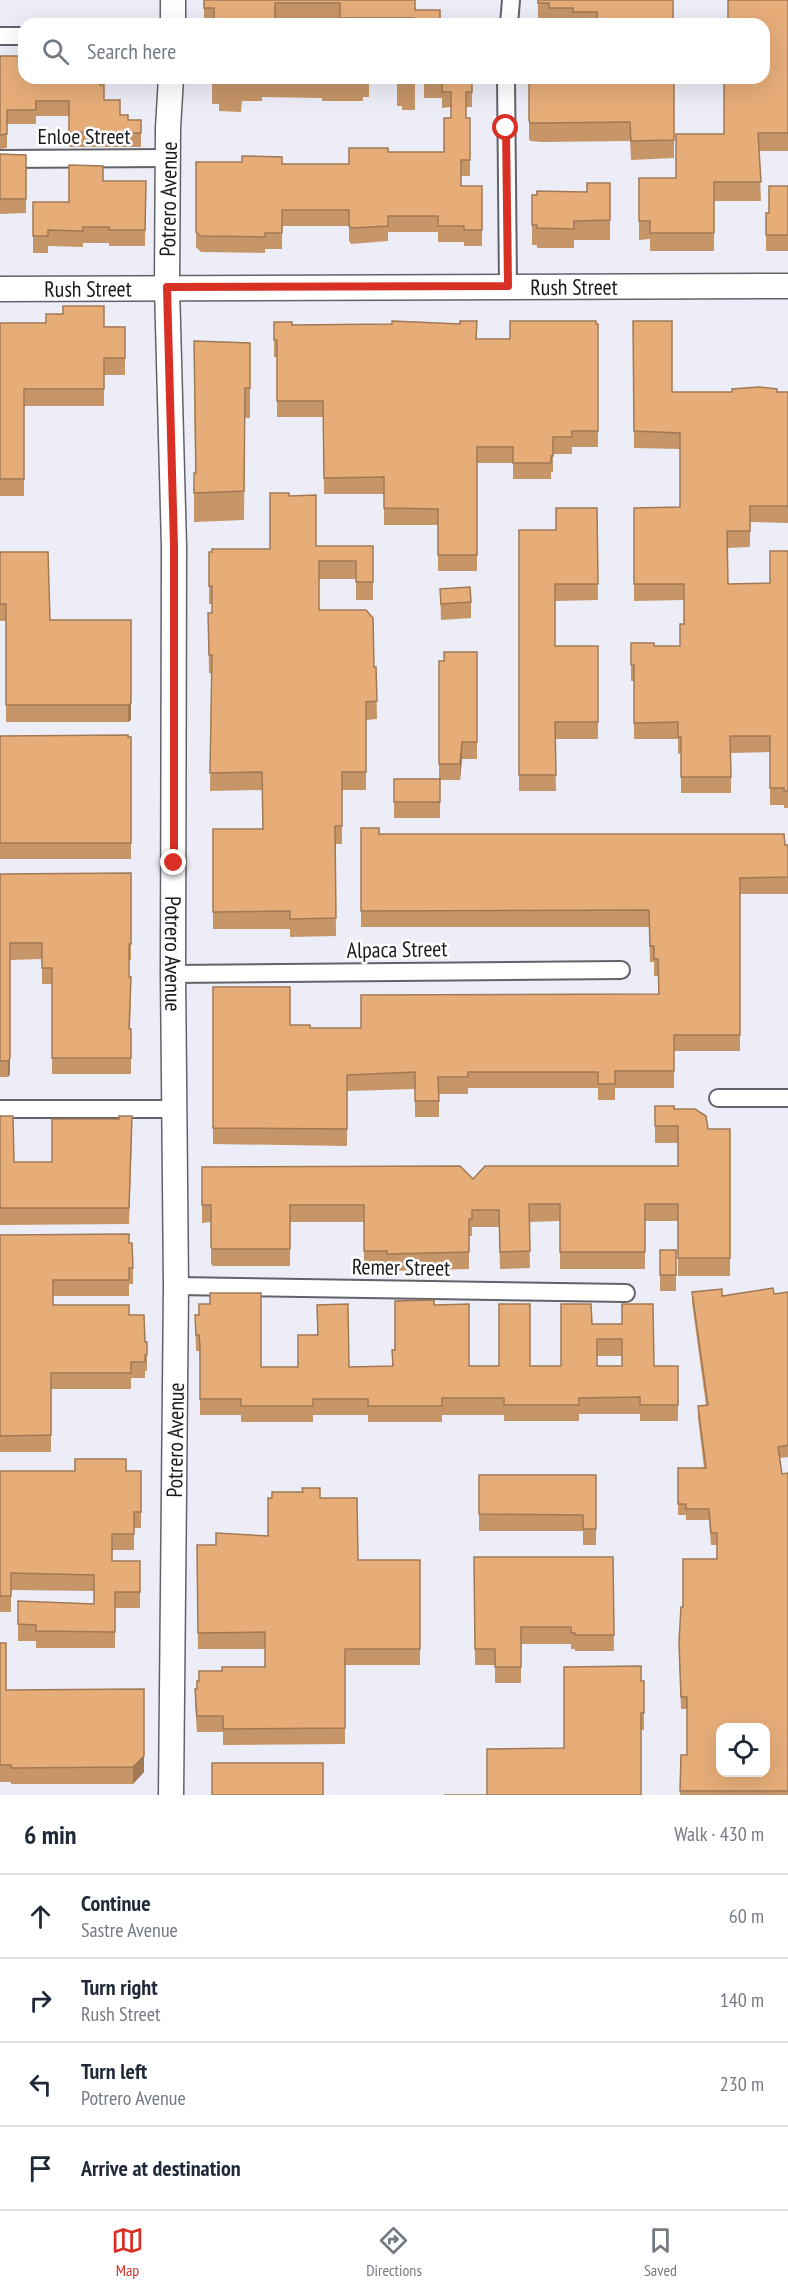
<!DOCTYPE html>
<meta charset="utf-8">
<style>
:root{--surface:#fff;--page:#f2f2f3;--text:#1f2937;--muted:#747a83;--line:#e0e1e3;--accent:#d93025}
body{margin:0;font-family:"PT Sans Narrow",sans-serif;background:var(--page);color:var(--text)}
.controls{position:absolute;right:18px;bottom:18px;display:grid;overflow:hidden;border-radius:12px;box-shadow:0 6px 24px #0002}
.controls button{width:54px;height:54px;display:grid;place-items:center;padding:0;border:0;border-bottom:2px solid var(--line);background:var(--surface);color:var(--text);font:30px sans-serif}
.stop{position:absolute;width:18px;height:18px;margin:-14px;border:4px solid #d93025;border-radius:50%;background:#fff}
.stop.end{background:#d93025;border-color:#fff;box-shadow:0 2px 6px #0008}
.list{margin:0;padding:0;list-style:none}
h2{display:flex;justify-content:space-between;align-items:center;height:78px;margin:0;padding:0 24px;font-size:26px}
h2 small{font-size:20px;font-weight:400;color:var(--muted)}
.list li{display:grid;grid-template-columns:39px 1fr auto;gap:18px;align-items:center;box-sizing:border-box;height:84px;padding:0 24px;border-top:2px solid var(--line)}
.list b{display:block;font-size:22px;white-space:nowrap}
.list p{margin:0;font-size:20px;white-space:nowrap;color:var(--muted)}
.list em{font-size:20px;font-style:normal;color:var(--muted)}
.icon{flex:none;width:33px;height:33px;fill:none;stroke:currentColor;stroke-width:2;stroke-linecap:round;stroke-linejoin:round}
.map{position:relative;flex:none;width:788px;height:1795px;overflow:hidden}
.search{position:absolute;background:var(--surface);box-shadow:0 6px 24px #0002;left:18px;right:18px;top:18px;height:66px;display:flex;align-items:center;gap:15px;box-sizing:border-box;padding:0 21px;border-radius:18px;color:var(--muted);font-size:22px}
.sheet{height:414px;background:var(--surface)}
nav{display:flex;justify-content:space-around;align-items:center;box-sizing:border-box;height:84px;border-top:2px solid var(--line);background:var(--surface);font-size:16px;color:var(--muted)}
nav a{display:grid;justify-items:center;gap:3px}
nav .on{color:var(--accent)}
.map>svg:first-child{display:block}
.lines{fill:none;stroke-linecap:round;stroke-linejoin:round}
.street-casing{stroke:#62626b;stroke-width:20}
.secondary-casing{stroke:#62626b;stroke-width:27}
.street{stroke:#fff;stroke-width:16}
.secondary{stroke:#fff;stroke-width:24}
.wall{fill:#c69568;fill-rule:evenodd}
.shaded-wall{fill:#a17955}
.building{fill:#e6ad79;stroke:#a17955;stroke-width:1.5;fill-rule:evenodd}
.route{stroke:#d93025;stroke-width:8}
.labels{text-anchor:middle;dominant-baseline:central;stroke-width:5;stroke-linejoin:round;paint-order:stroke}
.street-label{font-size:22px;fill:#1a1a1d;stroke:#fff}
</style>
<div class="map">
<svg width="788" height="1795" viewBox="0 0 788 1795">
<rect width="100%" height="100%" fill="#ededf7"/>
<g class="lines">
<defs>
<path id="street" d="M509 24 511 0
M0 36H24
M506 78 508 286
M0 159 169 158
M173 974 621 970
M718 1098H788
M0 1109H175
M176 1286 626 1293"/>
<g id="secondary">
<path d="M173 0V24"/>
<path id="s1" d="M171 78 168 128 167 287 174 547 173 974 176 1286 171 1795"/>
<path id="s2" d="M0 289 788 286"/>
</g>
</defs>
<!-- street casing -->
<use href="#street" class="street-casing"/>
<!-- secondary casing -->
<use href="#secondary" class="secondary-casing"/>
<!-- street -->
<use href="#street" class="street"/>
<!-- secondary -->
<use href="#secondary" class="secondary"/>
</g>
<!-- wall -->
<path class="wall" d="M204 0H415V10L440 24H340V18H275V24H204Z
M538 0 673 24H549V21H538Z
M788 0V151H759L761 201H714V251H650V239L639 240V178H676L724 134 764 78Z
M0 56 100 85 104 100 120 115 128 120H141V147H69V116H36V124H7V148L0 149Z
M212 78H369V97H363V101H322V98L262 97V101H242L241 112 219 111V104H212Z
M397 78H415V110H402V106H397Z
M424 78H472V107H466V118H470V176H461V186H482V246H464V242H438V232H388V241L351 244 349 241V226H282V249H265V253L201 252 196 247V162L282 164H349L388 152H444L451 118V107L442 108V98H424Z
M529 78H674V158L631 160 630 141 542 142 530 141 529 138Z
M0 154 26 155V213L0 214Z
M103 181H146L145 246H109V243H83V247L48 246V253H33V202H69Z
M610 183V240H574V248H537V245H532V195L587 192Z
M788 186V251H766V213H769Z
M633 321 672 392H788V523L750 522V547L727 548 728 584 770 583 788 551V808H784V805H770V752L731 753V793H681V753L678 754V739H634V681H631V643L654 646H680L684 624V600L634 601V508L680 507V449L634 448Z
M274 322 292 325 477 339H510L598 324V447H572V454H553V472H551V479H513V463H477V571H438V525H384V494H324L323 417H277V357H274Z
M0 323 125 327V375H104V406H24V496H0Z
M194 341 250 343V418H245L244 520 194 522V473H195Z
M289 496 316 546H373V600H356V579H319V610L374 667H376L377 719 366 720V790H342V844H335L336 936 290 937V929H213V829H263L262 790 210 791 212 673H209L208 613H212V604H209V552L270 549Z
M597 508 598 600 555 601V646H598V739H555L556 791H519V530H556Z
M0 552 50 620H131V720L128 722H6V621H0Z
M440 589 471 602V618L441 620Z
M477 652V759H462L460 780H440V818H394V779H439V661H444Z
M0 736 131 737V859H0Z
M361 828 379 834 788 845V894H740V1051H674V1088H615V1100H598V1088H468V1094H439V1117H415V1089L347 1091V1146L213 1144V987L290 1025 310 1028H361L658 994V976H654V962H650L649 927H361Z
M131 873V960H129V977L131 993 130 1029H131V1074H52V984H42V959L10 960V1074L8 1077H0V874Z
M655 1106 674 1109 708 1129H730V1276H678V1221H645V1269H560V1221L529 1222 530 1268 500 1269 499 1227H472V1236H469V1269L387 1271V1269H364V1222H290V1266H213L211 1264V1222L202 1223V1167L473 1179 678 1166V1143H655Z
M0 1116 14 1162H52L132 1133 129 1224 0 1225Z
M0 1235 129 1243 133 1268V1284H129V1296H53V1305L129 1315 145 1342H147V1371H145V1378H131V1389H51V1452H0Z
M660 1250H676V1291H660Z
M692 1292 722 1296 774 1294 788 1292V1457L780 1458 782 1474 788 1473V1795H680L681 1755H687V1709H681L679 1653 683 1607 717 1559V1545H711L709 1520H686V1515H678V1468H704L698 1418V1406L706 1405 692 1303Z
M317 1305 349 1367 392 1366V1350H395L434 1305 469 1366H561L592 1324H622L654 1366H678V1421H640V1414H579V1421H504V1415H442V1422H368V1415H313V1422H241V1415H200V1362L199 1351H196L195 1315 261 1367H298L317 1335ZM597 1356H622V1366H597Z
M0 1471H141V1528H134V1550H112V1561H140V1608H115V1648H36V1641H18V1601L94 1604V1591L11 1590V1612H0Z
M479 1475H596V1545H583V1531H479Z
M320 1498 358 1560H420V1665H345V1744L223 1745V1732H197L195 1705V1689H197L199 1681 222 1671 265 1667V1649H198L197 1545H216L268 1536Z
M474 1557H613L614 1651H575V1649H571V1644H521V1683H495V1665H475Z
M0 1643 6 1690 144 1772 133 1784H11V1782H0Z
M641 1681 644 1713V1730H641L487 1795 564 1748Z"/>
<!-- shaded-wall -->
<path class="shaded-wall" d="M131 703V720L128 722V705Z
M462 742V759L460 780V764Z
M10 1058V1074L8 1077V1061Z
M144 1756V1772L133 1784V1767Z"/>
<!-- building -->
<path class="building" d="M204 0H415V10H440V24H414V18H340V3H275V24H214V8H204Z
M538 0H673V24H597V12H573V8H549V3H538Z
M728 0H788V133H758L761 182H714V233H650V221H639V178H676V134H724V78H764V24H728Z
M0 56H24V78H100V85H104V100H120V115H128V120H141V133L69 132V101H36V110H7V134L0 135Z
M219 78H241V82H219Z
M402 78H415V80H402Z
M424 78H472V92H466V118H470V160H461V186H482V230H464V226H438V216H388V226L351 228 349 226V210H282V233H265V237L201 236 196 232V162H242V156L282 157V164H349V148H388V152H444V118H451V92H442V82L424 83Z
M529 78H674V140L631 141 630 122 542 123H530L529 120Z
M0 154 26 155V199H0Z
M69 165 103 166V181H146L145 230H109V227H83V231L48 230V236H33V202H69Z
M587 183H610V220L574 221V229L537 228V225H532V195H537V191L587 192Z
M769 186H788V235H766V213H769Z
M63 306H104V327H125V358H104V389H24V479H0V323H46V314H63Z
M392 321 460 324V321H477L476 339H510V321H596V324H598V431H572V437H553V456H551V463H513V447H477V555H438V509L384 508V477L324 478 323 401H277V340H274V322H292V325L392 324Z
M633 321H672V392H732V389L759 387 777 389V392H788V506H750V531H727L728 584 770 583V551H788V791H784V788H770V736H730L731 777H681V737H678V722L634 723V665H631V643H654V646H680V624H684V584H634V508L680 507V433L634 431Z
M194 341 250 343V388H245L244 491 194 493V473H196Z
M270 493H289V496L316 495V546H373V582H356V561H319V610H366L373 618 374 667H376L377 701 366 702V772H342V826H335L336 918 290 919V911L213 912V829H263L262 772 210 773 212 655H209L208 613H212V586H209V552H212V549H270Z
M556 508H597L598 584H555V646H598V722H555L556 775H519V530H556Z
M0 552H48L50 620H131V703L128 705H6V604H0Z
M470 587 471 602 441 604 440 589Z
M444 652H477V742H462L460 764H439V661H444Z
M128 735V737H131V843H0V736Z
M394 779H440V802H394Z
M361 828H379V834H784L785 845H788V877L740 878V1035H674V1071H615V1084H598V1072H468V1077H438L439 1101H415V1072L347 1075V1129L213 1128V987H290V1025H310V1028H361V995L659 994 658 959H654V946H650L649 910 361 911Z
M131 873V944H129V977H131L129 1029H131V1058H52V968H42V943H10V1058L8 1061H0V874Z
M655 1106H674V1109H695L706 1116 708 1129H730V1258H678V1204H645V1252H560V1204H529L530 1251 500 1252 499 1210H472V1219H469V1252L387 1254V1251H364V1205H290V1249H213L211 1247V1205H202V1167L460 1166 473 1179 485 1166H678V1126H655Z
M0 1116H13L14 1162H52V1119H119V1116H132L129 1208H0Z
M129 1234V1243H132L133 1268H129V1280H53V1305H129V1315H144L145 1342H147V1355H145V1362H131V1373H51V1435L0 1436V1235Z
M660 1250H676V1275H660Z
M773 1288 774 1294 788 1292V1445L778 1447 782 1474 788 1473V1791H680L681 1755H687V1697H681L679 1642 681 1607H683V1559H717V1533H711L709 1509H686V1504H678V1468H706L698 1406 708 1405 692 1292 722 1289V1296ZM720 1728H765V1773H720Z
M210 1293H261V1367H298V1335H318L317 1305 348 1304 349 1367 393 1366 392 1350H395V1301L434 1300V1305L469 1304V1366H499V1304H530V1366H561V1304H591L592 1324H622V1304H653L654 1366H678V1405H640V1397L579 1398V1405H504V1398H442V1406H368V1399H313V1406H241V1399H200V1346L199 1335H196L195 1315H199V1304H210ZM597 1339H622V1366H597Z
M75 1459H126V1471H141V1512H134V1534H112V1561H140V1592H115V1632L36 1631V1625L18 1624V1601L94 1604V1575L11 1573V1596H0V1471H75Z
M479 1475H596V1529H583V1515L479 1514Z
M302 1488H320V1498H357L358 1560H420V1649H345V1728L223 1729V1716H197L195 1689H197V1681H199V1671H222V1667H265V1632L198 1633 197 1545H216V1533L268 1536V1498H272V1492H303Z
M474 1557H613L614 1635H575V1633H571V1627H521V1667H495V1649H475Z
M0 1643H6V1690L144 1689V1756L133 1767 11 1768V1765H0Z
M641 1666V1681H644V1713H641V1795H444H487V1749L564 1748V1667Z
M212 1763H323V1795H212Z"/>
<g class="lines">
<!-- route -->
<path class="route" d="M174 863V547L167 287 508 286 506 128"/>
</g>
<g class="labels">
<!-- street labels -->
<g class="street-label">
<text x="84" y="136">Enloe Street</text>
<text transform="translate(168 199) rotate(-89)">Potrero Avenue</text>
<text stroke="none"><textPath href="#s2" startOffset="574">Rush Street</textPath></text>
<text stroke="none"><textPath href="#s2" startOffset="88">Rush Street</textPath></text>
<text transform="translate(397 949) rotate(-1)">Alpaca Street</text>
<text stroke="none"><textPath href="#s1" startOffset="876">Potrero Avenue</textPath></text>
<text transform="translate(401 1267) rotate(1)">Remer Street</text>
<text transform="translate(175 1440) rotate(-89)">Potrero Avenue</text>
</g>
</g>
</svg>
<div class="controls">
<button><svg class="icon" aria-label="locate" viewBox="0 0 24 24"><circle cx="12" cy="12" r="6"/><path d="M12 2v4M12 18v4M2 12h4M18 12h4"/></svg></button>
</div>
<div class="stop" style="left:506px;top:128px"></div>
<div class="stop end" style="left:174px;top:863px"></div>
<div class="search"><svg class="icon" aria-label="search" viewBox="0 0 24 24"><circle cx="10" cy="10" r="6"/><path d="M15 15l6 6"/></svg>Search here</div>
</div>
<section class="sheet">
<h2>6 min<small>Walk · 430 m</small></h2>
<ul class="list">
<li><svg class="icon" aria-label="ahead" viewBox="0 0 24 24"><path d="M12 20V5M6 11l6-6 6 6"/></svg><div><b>Continue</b><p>Sastre Avenue</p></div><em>60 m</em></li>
<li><svg class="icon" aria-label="right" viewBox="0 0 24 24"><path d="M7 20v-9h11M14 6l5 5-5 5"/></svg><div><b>Turn right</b><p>Rush Street</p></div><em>140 m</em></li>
<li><svg class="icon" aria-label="left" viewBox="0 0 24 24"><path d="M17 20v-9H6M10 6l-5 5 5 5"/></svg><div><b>Turn left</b><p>Potrero Avenue</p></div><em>230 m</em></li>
<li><svg class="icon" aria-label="arrive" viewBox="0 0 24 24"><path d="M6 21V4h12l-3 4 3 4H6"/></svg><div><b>Arrive at destination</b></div></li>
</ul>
</section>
<nav>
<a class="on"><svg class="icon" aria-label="map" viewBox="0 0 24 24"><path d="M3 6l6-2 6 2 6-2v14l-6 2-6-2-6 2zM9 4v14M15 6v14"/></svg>Map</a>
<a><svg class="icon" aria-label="directions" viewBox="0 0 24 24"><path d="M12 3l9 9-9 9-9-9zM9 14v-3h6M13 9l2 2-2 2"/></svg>Directions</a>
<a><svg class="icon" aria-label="saved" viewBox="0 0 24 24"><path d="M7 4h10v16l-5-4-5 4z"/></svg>Saved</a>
</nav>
